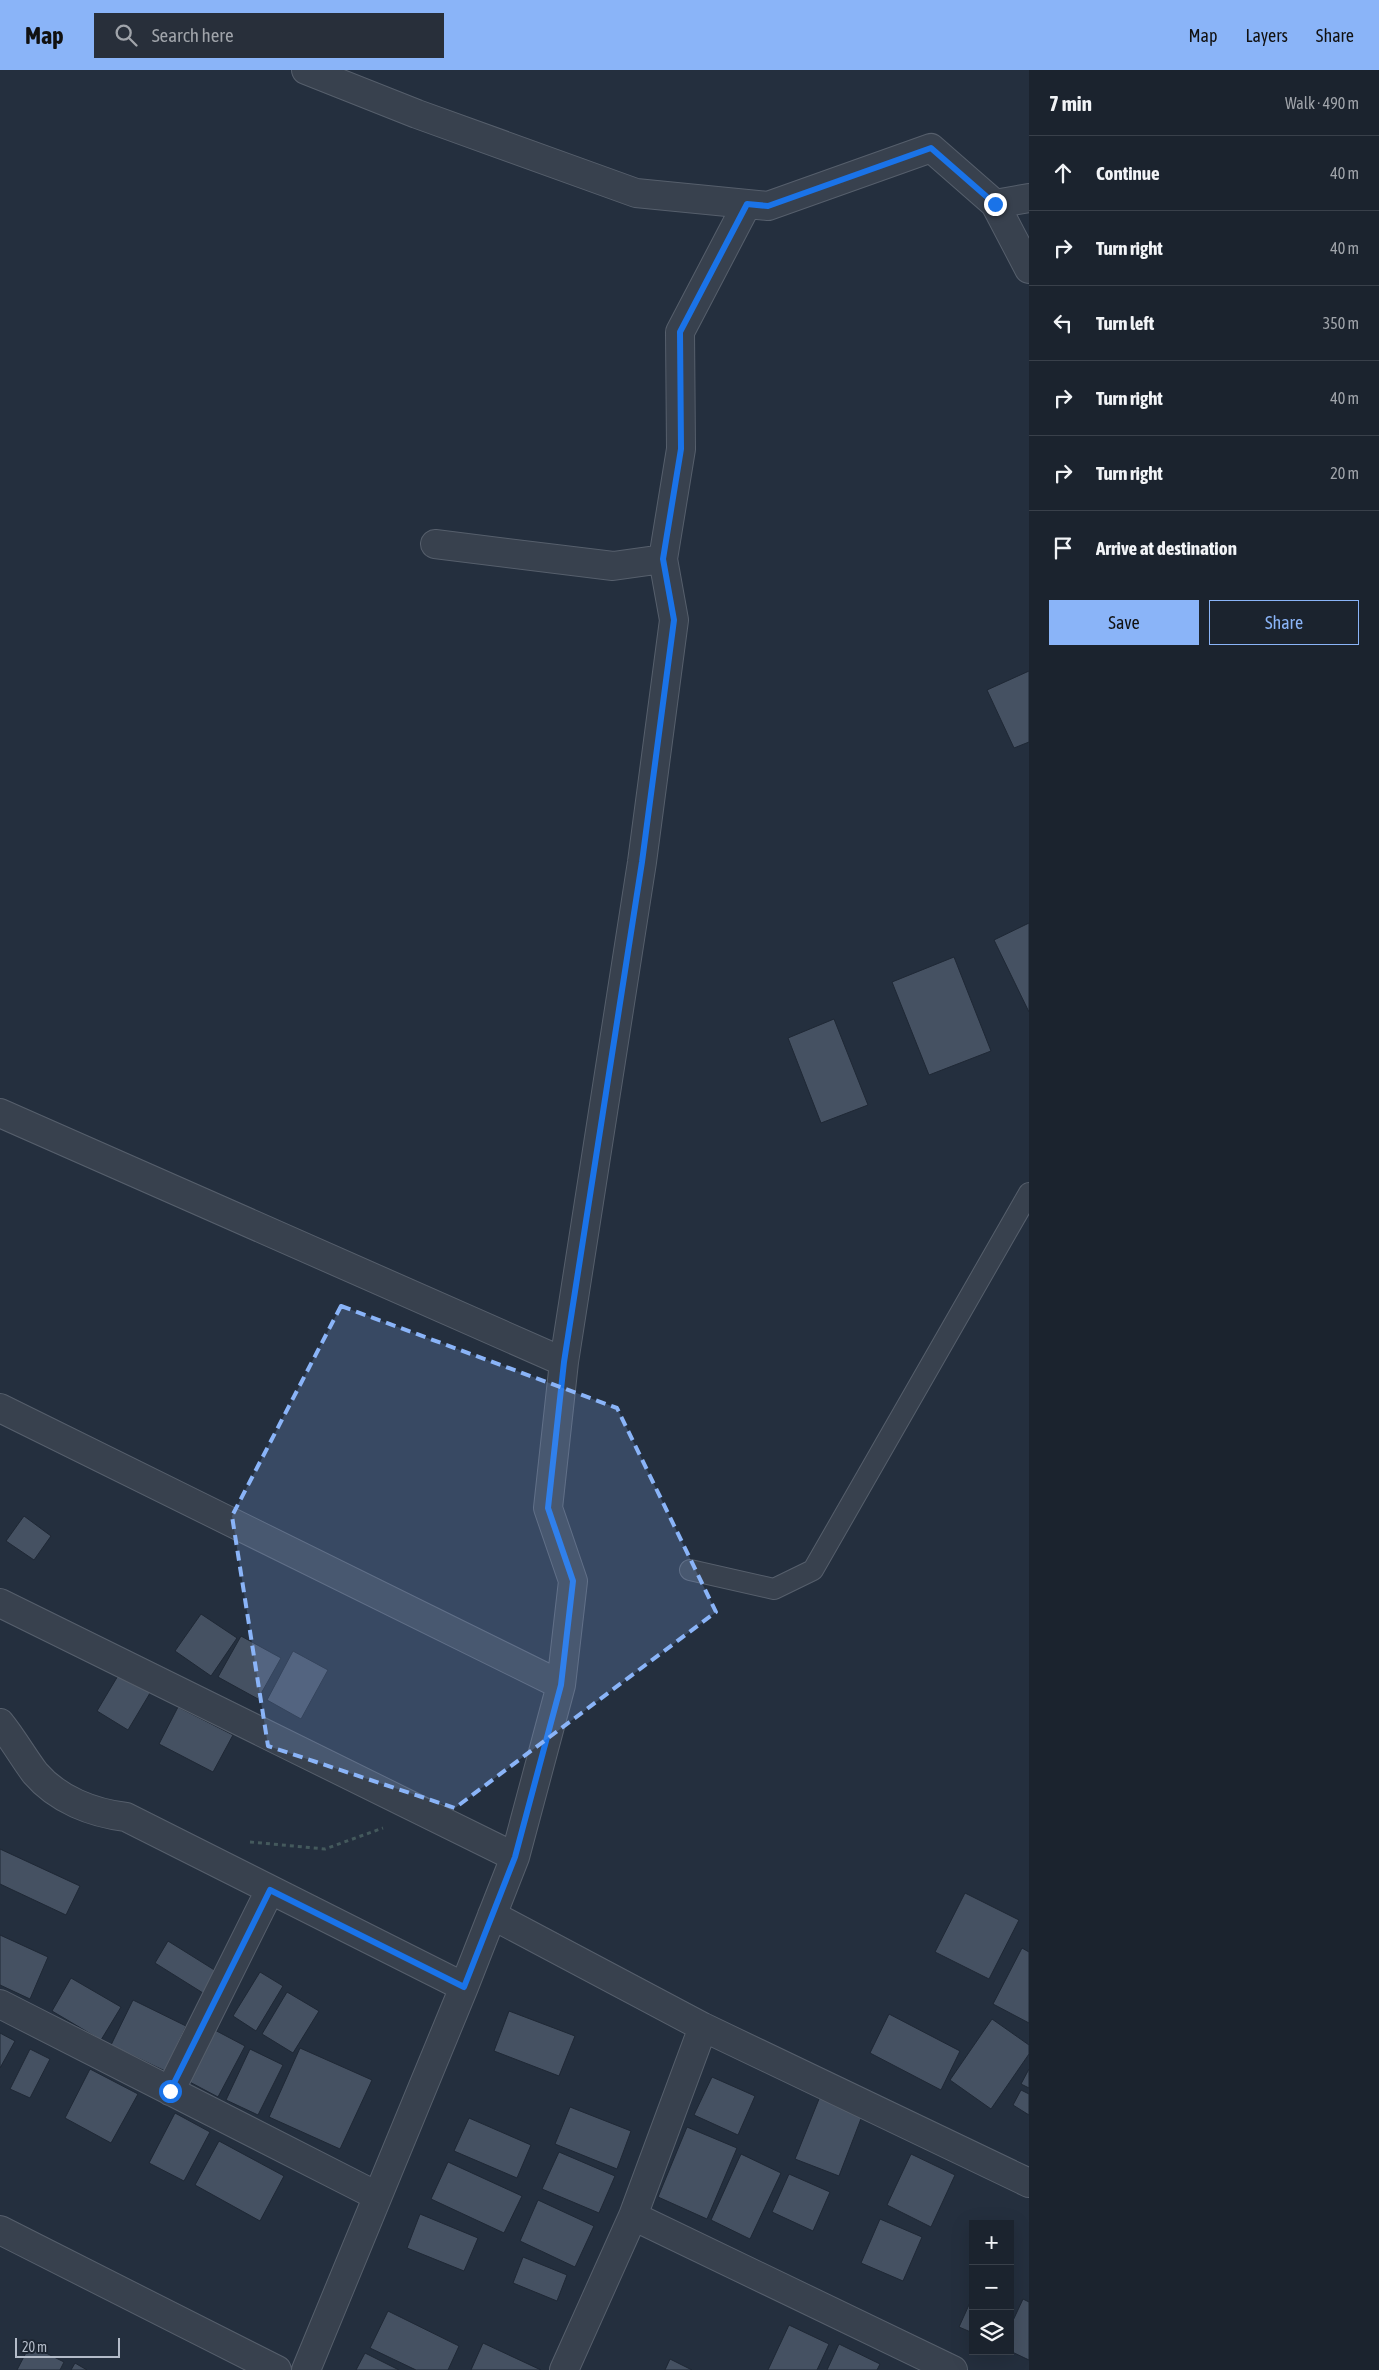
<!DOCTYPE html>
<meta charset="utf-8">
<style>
:root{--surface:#1b232e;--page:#282f3a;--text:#f1f3f6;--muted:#a0a4aa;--line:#39404a;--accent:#8ab4f8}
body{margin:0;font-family:"Asap Condensed",sans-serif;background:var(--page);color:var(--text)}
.controls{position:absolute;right:15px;bottom:15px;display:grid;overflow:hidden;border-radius:0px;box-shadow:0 5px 20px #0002}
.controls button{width:45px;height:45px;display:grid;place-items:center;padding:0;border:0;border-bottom:1px solid var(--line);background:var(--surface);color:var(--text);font:25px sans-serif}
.scale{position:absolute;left:15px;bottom:12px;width:105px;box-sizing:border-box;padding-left:5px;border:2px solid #b4bcc9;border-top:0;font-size:14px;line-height:18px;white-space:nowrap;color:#b4bcc9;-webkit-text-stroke:4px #1d2633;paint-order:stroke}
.stop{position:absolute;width:15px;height:15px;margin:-11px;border:4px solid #1a73e8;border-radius:50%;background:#fff}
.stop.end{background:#1a73e8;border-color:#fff;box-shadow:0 1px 5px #0008}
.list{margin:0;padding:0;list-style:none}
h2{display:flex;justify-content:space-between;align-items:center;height:65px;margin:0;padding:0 20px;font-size:21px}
h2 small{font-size:16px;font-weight:400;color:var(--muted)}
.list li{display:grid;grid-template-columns:32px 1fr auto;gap:15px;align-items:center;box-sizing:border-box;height:75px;padding:0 20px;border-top:1px solid var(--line)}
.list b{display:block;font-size:19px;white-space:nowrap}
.list em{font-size:16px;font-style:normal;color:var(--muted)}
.actions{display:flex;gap:10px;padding:15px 20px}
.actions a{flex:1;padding:11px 0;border:1px solid var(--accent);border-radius:0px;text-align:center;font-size:18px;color:var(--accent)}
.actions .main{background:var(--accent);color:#111}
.icon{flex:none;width:28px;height:28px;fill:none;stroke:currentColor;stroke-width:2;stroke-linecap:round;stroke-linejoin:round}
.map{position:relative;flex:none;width:1029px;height:2300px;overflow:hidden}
header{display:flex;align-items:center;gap:30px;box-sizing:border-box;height:70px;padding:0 25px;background:var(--accent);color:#111}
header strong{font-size:24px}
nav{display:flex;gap:28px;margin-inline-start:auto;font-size:18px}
.search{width:350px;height:45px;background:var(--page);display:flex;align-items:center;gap:12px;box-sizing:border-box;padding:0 18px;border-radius:0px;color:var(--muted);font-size:19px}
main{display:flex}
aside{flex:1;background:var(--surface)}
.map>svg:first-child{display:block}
.building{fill:#455162;stroke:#1f2835}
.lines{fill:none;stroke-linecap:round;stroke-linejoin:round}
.service-casing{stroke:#565f6c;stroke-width:22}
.minor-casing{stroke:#565f6c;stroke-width:30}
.path{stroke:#44595c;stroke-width:3;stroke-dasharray:4 4;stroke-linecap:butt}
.service{stroke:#38414e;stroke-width:20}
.minor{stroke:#38414e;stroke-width:28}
.route{stroke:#1a73e8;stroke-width:6}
.marked{fill:#8ab4f8;fill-opacity:0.2;stroke:#8ab4f8;stroke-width:4;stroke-dasharray:10 6;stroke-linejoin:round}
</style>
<header>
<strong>Map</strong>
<div class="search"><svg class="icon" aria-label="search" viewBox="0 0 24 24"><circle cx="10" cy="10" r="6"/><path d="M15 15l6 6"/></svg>Search here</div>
<nav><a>Map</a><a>Layers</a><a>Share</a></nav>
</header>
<main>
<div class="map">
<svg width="1029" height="2300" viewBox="0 0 1029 2300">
<rect width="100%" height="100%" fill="#242f3e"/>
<!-- building -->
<path class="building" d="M1029 601V672L1014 678 987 620Z
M1029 853V942L994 870Z
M954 887 991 981 929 1005 892 912Z
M834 949 868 1035 821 1053 788 968Z
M24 1446 51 1466 34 1490 6 1471Z
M201 1544 237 1568 211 1606 175 1581Z
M241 1566 281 1588 258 1629 218 1607Z
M293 1581 328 1600 301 1649 267 1630Z
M122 1599 153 1618 128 1660 97 1641Z
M178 1637 233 1665 213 1702 159 1674Z
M0 1779 80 1816 66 1845 0 1814Z
M965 1823 1019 1850 989 1909 935 1882Z
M0 1865 48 1887 30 1929 0 1915Z
M168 1871 216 1901 203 1923 155 1893Z
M1022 1878 1029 1882V1953L993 1934Z
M260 1902 283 1916 256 1961 233 1946Z
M71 1908 121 1937 101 1970 52 1941Z
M287 1922 319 1941 293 1983 262 1964Z
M133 1930 186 1956 165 2001 111 1975Z
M509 1941 575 1966 559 2006 494 1981Z
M889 1944 960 1981 941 2020 870 1983Z
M992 1949 1029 1975V1984L991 2039 950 2010Z
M211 1958 245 1976 218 2027 184 2009Z
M0 1963 15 1971 0 1998Z
M300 1978 372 2010 340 2079 269 2047Z
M30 1979 50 1989 30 2028 10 2019Z
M250 1979 283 1995 258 2045 226 2030Z
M90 1999 138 2024 111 2073 65 2048Z
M1029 1999V2018L1021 2014Z
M712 2007 755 2026 738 2065 694 2045Z
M1021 2020 1029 2024V2045L1013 2035Z
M821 2024 864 2041 839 2106 795 2089Z
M570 2037 631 2061 617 2099 555 2074Z
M175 2043 210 2062 184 2111 149 2093Z
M469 2048 531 2075 517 2108 454 2081Z
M687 2057 737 2078 707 2149 658 2127Z
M219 2071 284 2106 260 2151 195 2115Z
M559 2082 615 2106 599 2143 542 2119Z
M741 2084 781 2103 750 2169 711 2150Z
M911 2084 955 2105 931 2157 887 2135Z
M448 2092 522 2126 504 2163 431 2129Z
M789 2104 830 2122 813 2161 772 2142Z
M538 2130 594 2156 575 2197 520 2171Z
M420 2144 478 2168 464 2201 407 2178Z
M880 2149 922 2167 903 2211 861 2193Z
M523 2187 567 2205 557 2231 513 2213Z
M973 2226V2263L959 2257Z
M1023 2229 1029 2232V2290L1010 2281V2257Z
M388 2241 459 2276 448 2300H416L370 2278Z
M789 2255 829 2274 817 2300H768Z
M483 2273 541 2300H471Z
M839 2274 880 2294 877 2300H827Z
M30 2275 64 2292 60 2300H17Z
M365 2283 399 2300H356Z
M670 2289 692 2300H665Z
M75 2293 87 2300H71Z"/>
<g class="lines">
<defs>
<path id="service" d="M690 1500 774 1519 813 1500 1029 1123"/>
<path id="minor" d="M306 0 417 44 636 123 768 136 931 78 995 134 1029 199
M995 134 1029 128
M435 474 613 496 663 489 681 379 680 262 747 134
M0 1043 564 1292
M0 1338 561 1615
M0 1533 515 1787
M0 1653C13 1669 23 1687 35 1703 58 1730 93 1743 126 1747L464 1917
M492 1845 703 1957 1029 2113
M0 1934 377 2126
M170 2021 270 1820
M633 2146 953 2300
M0 2160 277 2300
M306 2300 464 1917 515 1787 561 1615 573 1511 548 1438 564 1292 642 792 674 550 663 489
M564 2300 633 2146 703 1957"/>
</defs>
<!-- service casing -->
<use href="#service" class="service-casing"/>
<!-- minor casing -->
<use href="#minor" class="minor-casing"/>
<!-- path -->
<path class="path" d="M250 1772 325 1779 383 1758"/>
<!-- service -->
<use href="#service" class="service"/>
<!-- minor -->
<use href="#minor" class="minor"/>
</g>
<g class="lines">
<!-- route -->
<path class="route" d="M170 2021 270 1820 464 1917 515 1787 561 1615 573 1511 548 1438 564 1292 642 792 674 550 663 489 681 379 680 262 747 134 768 136 931 78 995 134"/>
</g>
<!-- marked area -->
<path class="marked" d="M341 1236 617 1338 716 1542 455 1738 268 1676 232 1446Z"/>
</svg>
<div class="controls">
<button>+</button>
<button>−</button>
<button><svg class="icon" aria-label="layers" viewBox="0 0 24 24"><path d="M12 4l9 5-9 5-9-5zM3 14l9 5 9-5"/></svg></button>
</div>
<div class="scale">20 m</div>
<div class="stop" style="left:170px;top:2021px"></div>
<div class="stop end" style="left:995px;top:134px"></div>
</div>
<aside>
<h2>7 min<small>Walk · 490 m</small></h2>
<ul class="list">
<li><svg class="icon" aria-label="ahead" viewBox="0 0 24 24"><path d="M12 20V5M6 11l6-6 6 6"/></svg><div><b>Continue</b></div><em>40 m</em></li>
<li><svg class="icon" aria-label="right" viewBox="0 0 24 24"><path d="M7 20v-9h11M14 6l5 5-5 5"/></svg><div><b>Turn right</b></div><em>40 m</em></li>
<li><svg class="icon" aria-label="left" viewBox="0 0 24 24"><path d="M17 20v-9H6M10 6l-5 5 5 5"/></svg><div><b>Turn left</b></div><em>350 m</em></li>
<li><svg class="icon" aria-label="right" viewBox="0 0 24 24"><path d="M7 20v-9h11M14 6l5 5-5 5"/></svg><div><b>Turn right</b></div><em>40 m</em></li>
<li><svg class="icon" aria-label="right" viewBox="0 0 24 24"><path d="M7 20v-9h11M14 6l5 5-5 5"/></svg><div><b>Turn right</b></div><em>20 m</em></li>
<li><svg class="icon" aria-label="arrive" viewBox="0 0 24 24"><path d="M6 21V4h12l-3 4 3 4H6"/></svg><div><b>Arrive at destination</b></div></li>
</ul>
<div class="actions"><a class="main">Save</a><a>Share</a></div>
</aside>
</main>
